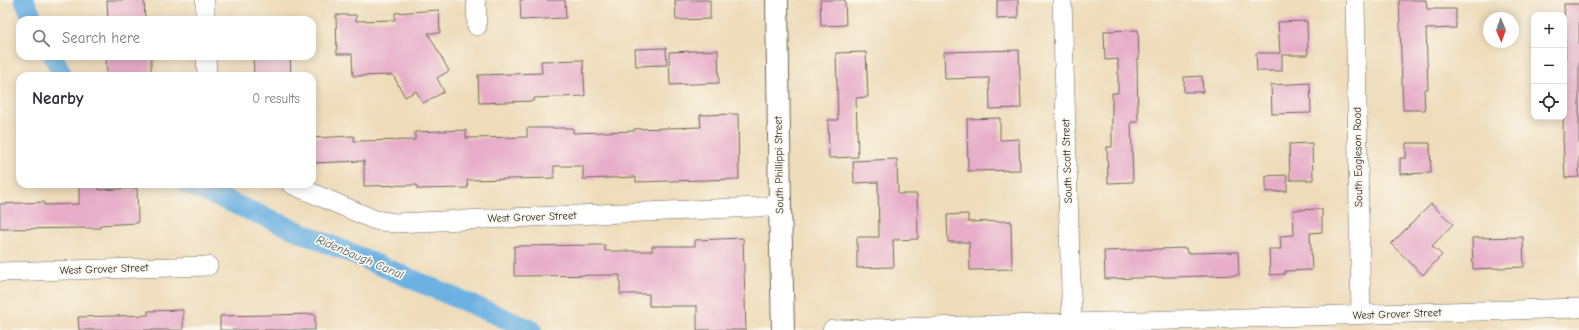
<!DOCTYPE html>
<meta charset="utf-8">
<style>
:root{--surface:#fff;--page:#f7f7f7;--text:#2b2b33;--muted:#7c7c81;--line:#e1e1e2}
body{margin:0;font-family:"Comic Neue",sans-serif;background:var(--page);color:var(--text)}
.controls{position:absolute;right:12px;top:12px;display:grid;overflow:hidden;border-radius:8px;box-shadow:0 2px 10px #0003}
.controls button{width:36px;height:36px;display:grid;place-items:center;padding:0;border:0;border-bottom:1px solid var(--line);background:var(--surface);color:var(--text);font:20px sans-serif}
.compass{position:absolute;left:1483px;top:12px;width:36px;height:36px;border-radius:50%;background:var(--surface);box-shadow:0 2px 10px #0003;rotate:178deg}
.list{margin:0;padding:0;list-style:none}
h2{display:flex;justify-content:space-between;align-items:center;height:52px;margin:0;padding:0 16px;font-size:17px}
h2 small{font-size:13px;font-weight:400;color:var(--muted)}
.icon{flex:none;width:22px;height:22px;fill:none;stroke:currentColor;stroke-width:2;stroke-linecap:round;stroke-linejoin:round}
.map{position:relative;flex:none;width:1579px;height:330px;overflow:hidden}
.search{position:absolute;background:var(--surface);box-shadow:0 2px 10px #0003;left:16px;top:16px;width:300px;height:44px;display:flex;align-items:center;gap:10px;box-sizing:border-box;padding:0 14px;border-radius:12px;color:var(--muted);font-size:15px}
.panel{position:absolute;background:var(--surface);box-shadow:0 2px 10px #0003;left:16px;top:72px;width:300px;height:116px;border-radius:12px}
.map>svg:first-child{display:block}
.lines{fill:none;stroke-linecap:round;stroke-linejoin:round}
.canal{stroke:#6cb1e2;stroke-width:20}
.building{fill:#e7adc9}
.minor-casing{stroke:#6f695d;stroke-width:20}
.tertiary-casing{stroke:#6f695d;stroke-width:24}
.minor{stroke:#fff;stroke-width:19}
.tertiary{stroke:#fff;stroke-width:22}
.labels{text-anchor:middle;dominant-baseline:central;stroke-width:3.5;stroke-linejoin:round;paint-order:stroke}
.street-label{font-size:11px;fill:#2b2b2b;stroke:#fbf7ec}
.water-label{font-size:12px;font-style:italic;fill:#425a6b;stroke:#fbf7ec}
</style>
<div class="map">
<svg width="1579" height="330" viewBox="0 0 1579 330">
<rect width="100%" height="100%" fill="#fbf7ec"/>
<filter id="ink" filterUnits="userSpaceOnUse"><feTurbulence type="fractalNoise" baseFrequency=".025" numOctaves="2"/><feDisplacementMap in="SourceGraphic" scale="8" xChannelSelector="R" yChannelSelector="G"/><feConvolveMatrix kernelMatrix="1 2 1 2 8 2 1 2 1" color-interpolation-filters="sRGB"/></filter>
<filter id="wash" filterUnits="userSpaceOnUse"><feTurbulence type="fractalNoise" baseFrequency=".012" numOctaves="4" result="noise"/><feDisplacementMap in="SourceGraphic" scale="16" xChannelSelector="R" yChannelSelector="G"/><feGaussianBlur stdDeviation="0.9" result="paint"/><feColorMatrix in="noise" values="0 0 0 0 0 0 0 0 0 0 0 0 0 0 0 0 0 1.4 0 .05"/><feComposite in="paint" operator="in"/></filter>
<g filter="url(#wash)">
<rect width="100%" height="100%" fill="#eedcba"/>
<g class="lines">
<!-- canal -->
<path class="canal" d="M24 0 34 20
M53 56 63 76
M187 184 532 330"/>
</g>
<g id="blocks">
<!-- building -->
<path class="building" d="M107 0H144L145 20H108Z
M520 0H565L566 18 521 20Z
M675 0H710V19L676 20Z
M820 0H845L846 25 821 26Z
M997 0H1018V18L997 19Z
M1399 0H1426L1427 9H1456V28L1426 29 1428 89H1424L1425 110H1403Z
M1564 4H1579V177L1565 178 1563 139 1564 72H1566Z
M439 10 440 33H428L449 71 437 78 444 92 423 103 416 91 405 97 393 75 353 76 352 54H337L336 15H356V21L395 20V13Z
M1307 21 1308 55H1282V71H1257L1256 53H1280L1278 22Z
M1138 30 1139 59H1137L1138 122H1131L1133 182 1108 183 1107 147H1112V93H1118V59L1105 60 1104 31Z
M666 48 667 65 636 66 635 49Z
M718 50 719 83 670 85 669 52Z
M1019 50 1021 108 990 109 989 78 945 79 944 52Z
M866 52 868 97 856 98 858 157 829 158 828 120H838L836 53Z
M106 56H151V76H107Z
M253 56H290L291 76H254Z
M583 60 585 96 534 98V101L479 103 478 75 542 73 541 61Z
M1202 76 1203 92H1184V77Z
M1310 83 1311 113 1272 114 1271 85Z
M738 114 739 179 636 182V177L583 179V166H554V178L467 180 468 188 417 189V185L364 186V161L312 163V138L354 136V141L415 140V132L466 130V138L527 137V128H573V133L634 131V129L701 127 700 115Z
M1000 118V140L1019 139 1020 170 968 171 967 119Z
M1312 143 1313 180H1290L1289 144Z
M1406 143H1430L1431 173 1400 174V158H1406Z
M897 159 898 194H917L918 239 893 240 894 267 857 268V237H879L878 182 854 183 853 161Z
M1287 175V191L1266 192V176Z
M79 184H99V190L137 188 138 223 100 225V228L0 229V204L44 202V205L79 204Z
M1431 204 1453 224 1432 246 1442 255 1423 275 1391 244Z
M1322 209V232L1310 233 1312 270 1285 271V274L1270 275 1269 249H1281L1280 236 1294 235 1293 210Z
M968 214V222L1011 221 1012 269 970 270 969 242H948L947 215Z
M1523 237 1524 267 1473 269 1472 238Z
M743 238 746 330H697V306H649V294H620V275L514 276V246L605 245V251H652V246H695V240Z
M1186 248 1187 253 1238 252 1239 275 1105 279 1104 251Z
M183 310V330H79L78 317 148 315V311Z
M315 314V330H220V316Z"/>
</g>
</g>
<g filter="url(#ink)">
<use href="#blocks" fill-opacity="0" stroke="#6f695d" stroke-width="1"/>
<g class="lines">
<defs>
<path id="minor" d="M205 0V20
M476 0 477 26
M1062 0 1072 323
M1355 0 1361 315
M206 56 207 76
M291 184 375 220 395 223 780 206
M0 272 208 266
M832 330 1579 308"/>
<path id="tertiary" d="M777 0 780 206 783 330"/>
</defs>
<!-- minor casing -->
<use href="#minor" class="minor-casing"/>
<!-- tertiary casing -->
<use href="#tertiary" class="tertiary-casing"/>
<!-- minor -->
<use href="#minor" class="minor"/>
<!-- tertiary -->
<use href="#tertiary" class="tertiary"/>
</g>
</g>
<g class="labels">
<!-- street labels -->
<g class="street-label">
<text transform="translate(1358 157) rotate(-91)">South Eagleson Road</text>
<text transform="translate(1067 161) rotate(-92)">South Scott Street</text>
<text transform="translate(779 165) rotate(-91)">South Phillippi Street</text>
<text transform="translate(532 217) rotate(-2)">West Grover Street</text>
<text transform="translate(104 269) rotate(-2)">West Grover Street</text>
<text transform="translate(1397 314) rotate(-2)">West Grover Street</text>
</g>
<!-- water labels -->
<g class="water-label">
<text transform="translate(360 257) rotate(23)">Ridenbaugh Canal</text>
</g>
</g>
</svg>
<div class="controls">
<button>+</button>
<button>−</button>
<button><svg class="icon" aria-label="locate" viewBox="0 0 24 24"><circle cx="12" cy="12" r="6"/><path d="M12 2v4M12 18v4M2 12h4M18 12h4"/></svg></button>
</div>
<svg class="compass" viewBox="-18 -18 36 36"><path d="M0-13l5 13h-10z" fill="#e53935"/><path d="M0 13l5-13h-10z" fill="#7c7c81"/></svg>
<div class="search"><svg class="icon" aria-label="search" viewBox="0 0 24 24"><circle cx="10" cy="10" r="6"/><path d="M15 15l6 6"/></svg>Search here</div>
<section class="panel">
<h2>Nearby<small>0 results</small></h2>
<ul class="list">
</ul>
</section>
</div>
